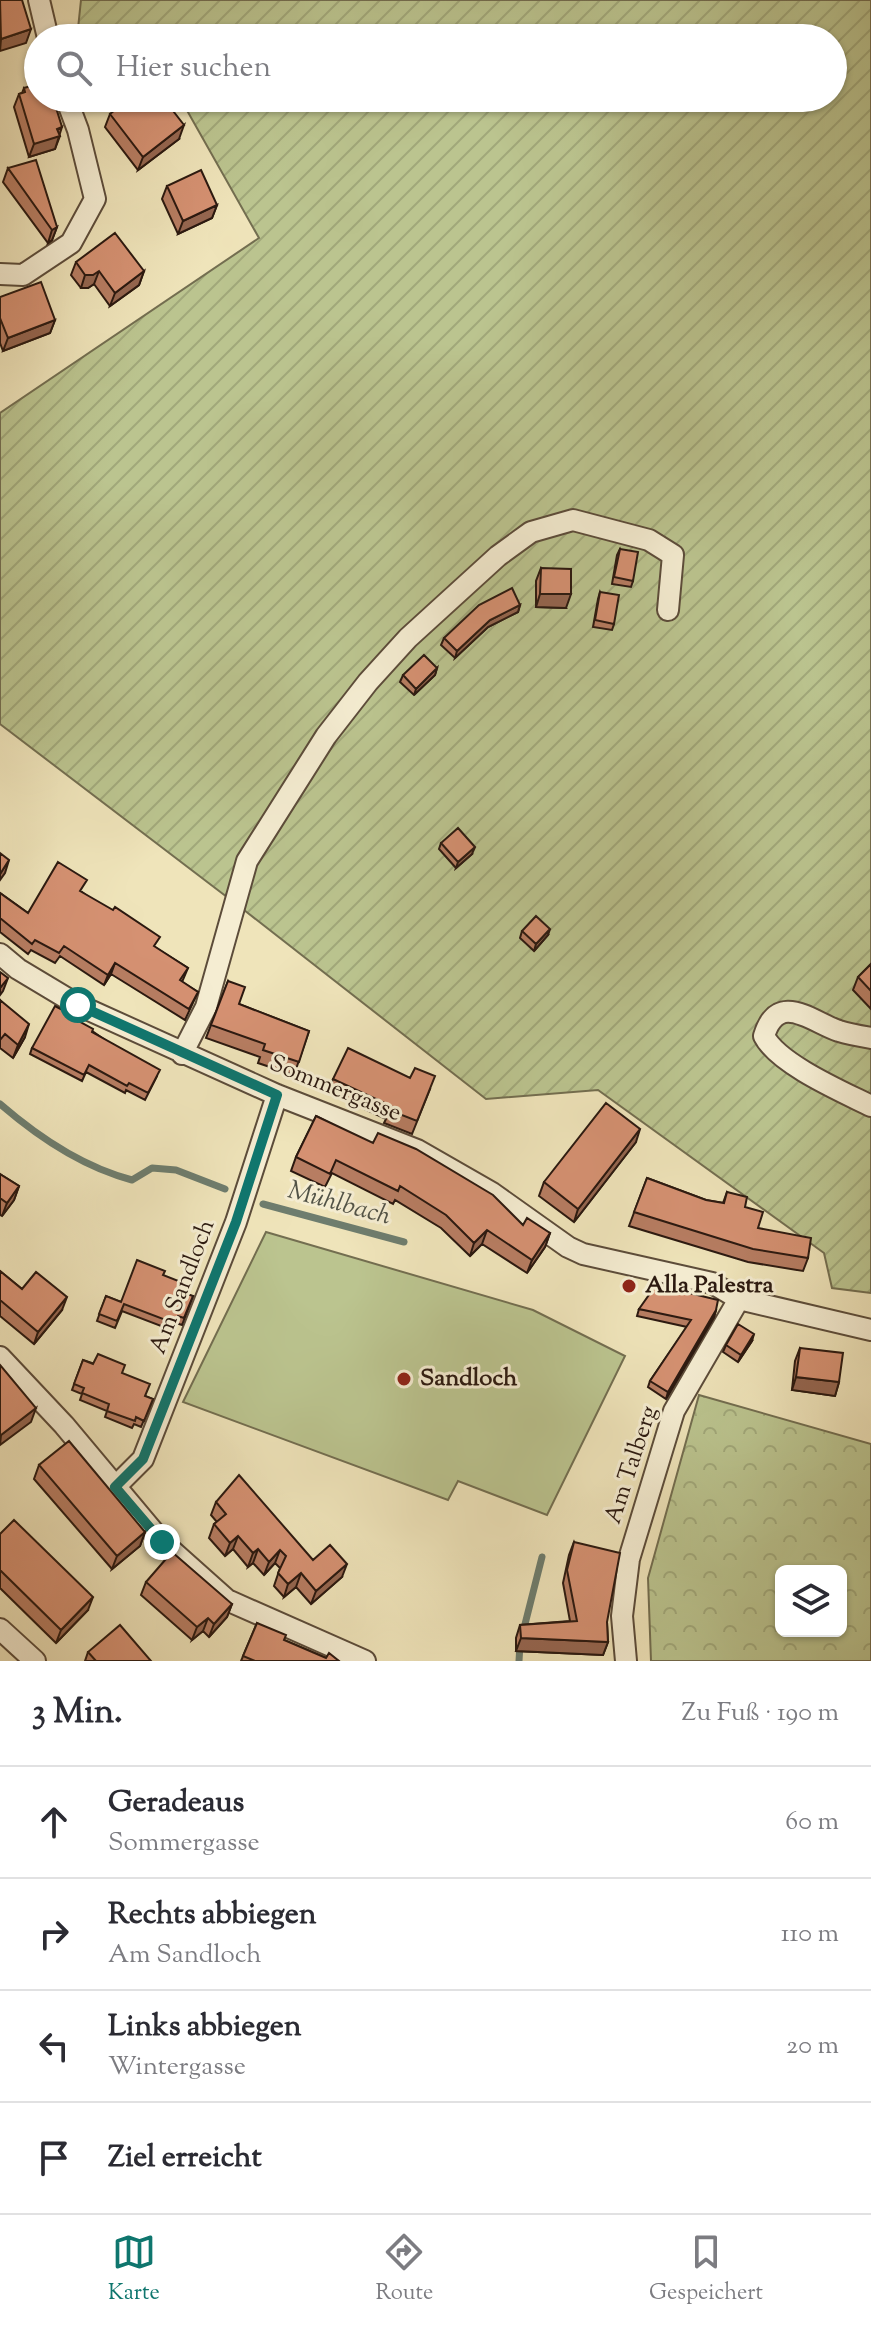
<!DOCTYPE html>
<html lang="de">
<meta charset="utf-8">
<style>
:root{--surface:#fff;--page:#f7f7f7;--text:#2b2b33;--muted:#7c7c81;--line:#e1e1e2;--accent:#0f766e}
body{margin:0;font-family:"Sorts Mill Goudy",serif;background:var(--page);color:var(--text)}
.controls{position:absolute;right:24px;bottom:24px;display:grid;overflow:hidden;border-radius:12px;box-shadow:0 2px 6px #0004}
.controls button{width:72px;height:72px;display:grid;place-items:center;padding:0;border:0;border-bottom:2px solid var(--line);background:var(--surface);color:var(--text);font:40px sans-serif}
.stop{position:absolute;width:24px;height:24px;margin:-18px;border:6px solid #0f766e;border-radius:50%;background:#fff}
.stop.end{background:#0f766e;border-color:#fff;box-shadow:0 2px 8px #0008}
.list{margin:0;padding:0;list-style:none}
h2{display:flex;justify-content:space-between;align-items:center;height:104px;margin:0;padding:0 32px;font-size:34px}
h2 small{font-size:26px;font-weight:400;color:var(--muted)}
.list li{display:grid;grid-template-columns:52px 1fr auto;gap:24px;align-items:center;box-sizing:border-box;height:112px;padding:0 32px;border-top:2px solid var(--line)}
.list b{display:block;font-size:30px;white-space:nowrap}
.list p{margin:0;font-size:26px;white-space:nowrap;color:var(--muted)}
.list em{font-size:26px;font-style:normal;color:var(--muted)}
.icon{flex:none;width:44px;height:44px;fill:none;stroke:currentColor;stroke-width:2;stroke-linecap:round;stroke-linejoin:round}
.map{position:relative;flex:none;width:871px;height:1661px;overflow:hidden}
.search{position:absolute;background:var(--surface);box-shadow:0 2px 6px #0004;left:24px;right:24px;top:24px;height:88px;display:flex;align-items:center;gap:20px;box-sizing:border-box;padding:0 28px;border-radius:44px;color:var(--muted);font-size:30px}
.sheet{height:552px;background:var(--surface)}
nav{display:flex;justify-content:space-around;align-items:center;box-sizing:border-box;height:112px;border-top:2px solid var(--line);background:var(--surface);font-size:22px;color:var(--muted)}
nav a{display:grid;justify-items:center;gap:4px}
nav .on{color:var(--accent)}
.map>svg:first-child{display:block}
.forest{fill:url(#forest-crowns);stroke:#736e50;stroke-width:2;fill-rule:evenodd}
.garden{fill:url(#garden-furrows);stroke:#736e50;stroke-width:2}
.pitch{fill:#bbc48f;stroke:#736e50;stroke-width:2}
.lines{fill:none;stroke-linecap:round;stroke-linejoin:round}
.stream{stroke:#6e7d6e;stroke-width:7}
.minor-casing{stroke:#5c4c3a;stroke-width:24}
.minor{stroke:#f5edd2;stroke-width:20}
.wall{fill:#b77d62;stroke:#2b1910;stroke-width:2}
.shaded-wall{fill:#956650;stroke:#2b1910;stroke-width:2}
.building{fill:#d59172;stroke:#2b1910;stroke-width:2}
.route{stroke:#0f766e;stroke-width:10}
.poi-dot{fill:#8f2418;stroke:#f5edd2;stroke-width:3}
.labels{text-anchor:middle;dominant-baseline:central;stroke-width:6;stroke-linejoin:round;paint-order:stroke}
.street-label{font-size:24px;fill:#2b1910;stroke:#f5edd2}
.poi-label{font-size:24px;font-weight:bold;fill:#2b1910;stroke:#f5edd2;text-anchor:start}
.water-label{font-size:26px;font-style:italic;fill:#525347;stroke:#f5edd2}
</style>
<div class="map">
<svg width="871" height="1661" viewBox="0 0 871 1661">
<defs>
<pattern id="forest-crowns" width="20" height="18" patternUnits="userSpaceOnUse" patternTransform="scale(2)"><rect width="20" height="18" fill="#bbc48f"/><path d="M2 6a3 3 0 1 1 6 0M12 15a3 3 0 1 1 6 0" fill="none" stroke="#a1a87a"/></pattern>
<pattern id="garden-furrows" width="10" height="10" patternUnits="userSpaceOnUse" patternTransform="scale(2)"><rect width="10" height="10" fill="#bbc48f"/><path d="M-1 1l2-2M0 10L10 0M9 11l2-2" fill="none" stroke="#a1a87a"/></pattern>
</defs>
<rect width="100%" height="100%" fill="#efe4ba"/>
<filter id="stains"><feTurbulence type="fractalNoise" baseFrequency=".0025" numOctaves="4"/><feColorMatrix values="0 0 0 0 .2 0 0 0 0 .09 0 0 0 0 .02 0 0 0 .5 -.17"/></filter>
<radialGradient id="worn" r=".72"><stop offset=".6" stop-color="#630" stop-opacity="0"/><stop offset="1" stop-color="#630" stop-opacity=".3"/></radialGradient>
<!-- forest -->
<path class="forest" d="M699 1395 871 1444V1661H651L648 1578ZM781 1571H841V1631H781Z"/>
<!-- garden -->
<path class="garden" d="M81 0H871V1293L832 1288 824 1253 598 1090 486 1099 244 910 0 724V413L259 238 180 98H833V38H77Z"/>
<!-- pitch -->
<path class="pitch" d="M266 1232 533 1310 625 1356 547 1515 458 1481 448 1500 183 1402Z"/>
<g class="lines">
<!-- stream -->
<path class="stream" d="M0 1104C38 1137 82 1167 132 1180L152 1168 176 1170 225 1189
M263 1204 404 1242
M523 1632 542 1557
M519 1661 520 1644"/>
<defs>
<path id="minor" d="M39 0 48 38
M0 274 23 275 71 243 95 199 78 130 66 98
M0 954 18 969 78 1005 277 1095 417 1150 492 1193 568 1247 583 1254 712 1283 739 1299 871 1330
M871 1038C860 1036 849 1034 839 1031 812 1022 778 990 764 1036 778 1064 843 1092 871 1106
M182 1054 206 1007 247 861 326 736 368 682 408 638 498 556 531 532 573 520 649 540 673 555 668 610
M0 1357 64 1425 162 1542 227 1600 365 1661
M115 1487 143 1459 236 1222 277 1095
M0 1629 35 1661
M626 1661 622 1616 629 1559 674 1411 739 1299"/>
</defs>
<!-- minor casing -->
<use href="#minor" class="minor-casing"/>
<!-- minor -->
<use href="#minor" class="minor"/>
</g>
<!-- wall -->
<path class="wall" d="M24 88 60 136 55 149 29 157 14 107 19 94 22 93Z
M110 114 179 139 138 170 105 127Z
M8 168 57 227 52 240 48 243 3 182Z
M167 186 217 205 212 218 178 234 162 199Z
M76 262 144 271 139 285 110 306 94 284 88 288H81L71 275Z
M0 297 55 320 50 333 3 351 0 343Z
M620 549 633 581 631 587 612 584 617 555Z
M541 568 566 608 536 607V581Z
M600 592 614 624 612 630 593 627 598 599Z
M520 605 518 612 488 627 455 658 441 645 444 638Z
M437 668 435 675 414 695 400 682 403 675Z
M441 843 472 854 456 868 439 849Z
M82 892 156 948 188 968 182 982 198 992 185 1020 111 974 104 985 60 956 55 963 31 950 28 954 0 932V893L28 913Z
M522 931 548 935 534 951 520 938Z
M871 964V1009L853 990 858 977Z
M228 981 239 1004 309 1031 294 1075 258 1063 260 1057 206 1038Z
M0 1000 25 1037 13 1058 0 1048Z
M75 1019 157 1076 145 1100 126 1090 125 1093 86 1072 82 1081 30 1054 32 1048Z
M333 1079 430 1089 412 1134 384 1123 386 1119 328 1092Z
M316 1116 523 1225 550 1233 545 1247 527 1273 482 1244 470 1256 441 1228 395 1200 393 1204 332 1173 325 1187 291 1171 296 1157Z
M636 1142 574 1222 539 1196 544 1182Z
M0 1174 19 1186 14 1200 2 1216 0 1215Z
M647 1178 706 1200 723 1203 727 1192 745 1207 758 1228 808 1258 803 1271 748 1262 629 1226Z
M0 1271 22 1289 62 1310 34 1344 0 1316Z
M163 1275 188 1295 193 1296 182 1325 176 1323 174 1331 122 1311 115 1328 97 1321 106 1296 121 1302Z
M639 1309 716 1310 714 1317 666 1399 648 1387 650 1381 687 1327 637 1316Z
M752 1341 738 1362 723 1352 726 1345Z
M800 1348 839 1382 835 1396 792 1390 795 1361Z
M83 1360 122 1373 145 1396 153 1399 141 1427 134 1424 132 1428 105 1417 107 1411 80 1400 82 1394 72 1390Z
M39 1465 145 1532 140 1546 112 1569 34 1479Z
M216 1502 313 1560 342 1577 311 1604 296 1587 284 1597 274 1586 280 1568 275 1563 264 1575 253 1563 248 1567 233 1549 225 1556 209 1538 214 1524 217 1522 211 1515Z
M0 1534 88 1610 56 1643 0 1588Z
M574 1542 607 1622 608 1642 603 1655 516 1651V1638L520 1625 570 1621 563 1583 569 1555Z
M146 1582 232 1604 227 1617 209 1637 203 1631 192 1640 141 1595Z
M257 1623 284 1640 326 1658 339 1661H241Z
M88 1652 151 1661H85Z"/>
<!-- shaded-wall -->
<path class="shaded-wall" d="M31 29 26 43 0 51 1 39Z
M184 125 179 139 138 170 143 157Z
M62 127 55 149 29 157 34 144Z
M217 205 212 218 178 234 183 221Z
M57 227 52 240 48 243 52 230Z
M99 271 94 284 88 288H81L85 275Z
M144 271 139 285 110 306 115 293Z
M55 320 50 333 3 351 8 338Z
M540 594H571L566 608 536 607Z
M520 605 518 612 488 627 455 658 457 651 490 620Z
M437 668 435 675 414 695 416 689Z
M475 847 472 854 456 868 458 862Z
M9 860 5 873 0 880V874Z
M550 929 548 935 534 951 536 944Z
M115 963 111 974 104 985 108 975Z
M8 978 3 991 0 995V988Z
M29 1024 25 1037 13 1058 18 1045Z
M640 1129 636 1142 574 1222 578 1209Z
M19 1186 14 1200 2 1216 7 1203Z
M487 1230 482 1244 470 1256 474 1243Z
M550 1233 545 1247 527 1273 532 1260Z
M67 1297 62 1310 34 1344 38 1332Z
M716 1310 714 1317 666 1399 668 1392Z
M754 1334 752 1341 738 1362 741 1355Z
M796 1377 839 1382 835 1396 792 1390Z
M36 1408 31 1422 0 1445 1 1435Z
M145 1532 140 1546 112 1569 117 1556Z
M238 1536 233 1549 225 1556 230 1543Z
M258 1549 253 1563 248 1567 253 1553Z
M280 1550 275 1563 264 1575 269 1562Z
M347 1564 342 1577 311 1604 316 1591Z
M301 1573 296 1587 284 1597 288 1584Z
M93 1597 88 1610 56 1643 61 1630Z
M232 1604 227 1617 209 1637 214 1624Z
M208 1618 203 1631 192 1640 197 1627Z
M521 1638 608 1642 603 1655 516 1651Z"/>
<!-- building -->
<path class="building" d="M0 0H22L31 29 1 39Z
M38 84V98H53L62 127 57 129 60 136 34 144 19 94 25 92 24 88Z
M130 98H163L184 125 143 157 110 114Z
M36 160 57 227 52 230 8 168Z
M201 170 217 205 183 221 167 186Z
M115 233 144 271 115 293 99 271 93 275H85L76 262Z
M41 282 55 320 8 338 0 318V297Z
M620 549 638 552 633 581 614 577Z
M541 568 571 569V594H540Z
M512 588 520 605 490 620 457 651 444 638 479 605Z
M600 592 619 595 614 624 595 620Z
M424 655 437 668 416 689 403 675Z
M458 828 475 847 458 862 441 843Z
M0 853 9 860 0 874Z
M58 862 87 880 80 891 113 910 115 907 160 937 154 946 188 968 180 980 198 992 189 1009 115 963 108 975 64 946 59 953 35 940 32 944 0 918V893L28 913Z
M536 916 550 929 536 944 522 931Z
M871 964V991L858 977Z
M0 972 8 978 0 988Z
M228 981 245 987 239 1004 309 1031 299 1062 263 1050 265 1044 211 1025Z
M0 1000 29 1024 18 1045 5 1034 0 1040Z
M55 1006 76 1017 75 1019 93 1029 92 1032 160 1070 148 1093 129 1083 127 1086 89 1065 84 1075 32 1048Z
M348 1048 410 1078 415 1068 435 1076 417 1121 389 1110 391 1106 333 1079Z
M606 1103 640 1129 578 1209 544 1182Z
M316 1116 373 1143 378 1133 416 1149 493 1195 523 1225 527 1218 550 1233 532 1260 487 1230 474 1243 446 1215 400 1186 398 1191 336 1160 330 1174 296 1157Z
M0 1174 19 1186 7 1203 0 1198Z
M647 1178 706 1200 724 1203 727 1192 747 1197 745 1207 763 1212 758 1228 811 1238 808 1258 753 1249 634 1212Z
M137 1260 165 1271 163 1275 191 1286 187 1294 193 1296 184 1318 178 1316 176 1324 124 1304 117 1321 99 1314 106 1296 121 1302Z
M0 1271 22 1289 36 1272 67 1297 38 1332 0 1300Z
M656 1285 718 1300 716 1310 668 1392 650 1381 691 1320 639 1309Z
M738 1324 754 1334 741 1355 726 1345Z
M800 1348 843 1353 839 1382 796 1377Z
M98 1354 125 1365 122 1373 150 1384 145 1396 153 1399 144 1421 136 1417 135 1421 107 1411 109 1404 82 1393 84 1388 74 1384 83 1360 93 1364Z
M0 1365 36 1408 1 1435 0 1434Z
M69 1441 145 1532 117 1556 39 1465Z
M239 1475 313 1560 330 1545 347 1564 316 1591 301 1573 288 1584 278 1573 286 1556 280 1550 269 1562 258 1549 253 1553 238 1536 230 1543 214 1524 226 1514 216 1502Z
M14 1520 93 1597 61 1630 0 1570V1534Z
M574 1542 620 1553 607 1622 608 1642 521 1638 520 1625 577 1621 567 1570Z
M172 1552 232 1604 214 1624 208 1618 197 1627 146 1582Z
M257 1623 286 1635 284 1640 326 1658 329 1653 339 1661H255L243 1656Z
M120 1625 151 1661H96L88 1652Z"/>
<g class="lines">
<!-- route -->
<path class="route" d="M78 1005 277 1095 236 1222 143 1459 115 1487 162 1542"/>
</g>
<!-- markers -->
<g class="poi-dot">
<circle cx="629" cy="1286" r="8"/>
<circle cx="404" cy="1379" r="8"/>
</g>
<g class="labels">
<!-- street labels -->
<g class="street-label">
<text transform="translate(335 1089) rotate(22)">Sommergasse</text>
<text transform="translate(183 1287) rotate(-69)">Am Sandloch</text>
<text transform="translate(632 1465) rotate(-72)">Am Talberg</text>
</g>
<!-- poi labels -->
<g class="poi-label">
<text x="645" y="1286">Alla Palestra</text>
<text x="420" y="1379">Sandloch</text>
</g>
<!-- water labels -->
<g class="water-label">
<text transform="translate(339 1204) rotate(15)">Mühlbach</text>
</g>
</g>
<rect width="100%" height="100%" filter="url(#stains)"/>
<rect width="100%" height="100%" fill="url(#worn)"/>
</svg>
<div class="controls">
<button><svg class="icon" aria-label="layers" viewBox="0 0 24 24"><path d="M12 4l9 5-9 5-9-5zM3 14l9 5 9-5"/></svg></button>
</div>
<div class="stop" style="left:78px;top:1005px"></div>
<div class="stop end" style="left:162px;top:1542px"></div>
<div class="search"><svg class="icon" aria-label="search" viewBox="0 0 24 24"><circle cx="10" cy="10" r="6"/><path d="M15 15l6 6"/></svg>Hier suchen</div>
</div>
<section class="sheet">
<h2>3 Min.<small>Zu Fuß · 190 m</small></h2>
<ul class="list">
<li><svg class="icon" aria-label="ahead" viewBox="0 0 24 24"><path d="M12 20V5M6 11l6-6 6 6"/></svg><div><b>Geradeaus</b><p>Sommergasse</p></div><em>60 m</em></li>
<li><svg class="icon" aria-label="right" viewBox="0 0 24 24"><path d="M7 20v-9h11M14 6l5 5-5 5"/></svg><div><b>Rechts abbiegen</b><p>Am Sandloch</p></div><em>110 m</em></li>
<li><svg class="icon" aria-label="left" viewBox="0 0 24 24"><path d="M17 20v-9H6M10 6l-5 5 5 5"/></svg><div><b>Links abbiegen</b><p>Wintergasse</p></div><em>20 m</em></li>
<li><svg class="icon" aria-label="arrive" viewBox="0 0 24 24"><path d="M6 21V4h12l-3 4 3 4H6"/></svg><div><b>Ziel erreicht</b></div></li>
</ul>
</section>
<nav>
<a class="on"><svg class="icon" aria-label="map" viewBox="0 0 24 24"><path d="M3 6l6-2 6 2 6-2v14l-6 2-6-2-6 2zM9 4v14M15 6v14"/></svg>Karte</a>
<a><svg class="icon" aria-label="directions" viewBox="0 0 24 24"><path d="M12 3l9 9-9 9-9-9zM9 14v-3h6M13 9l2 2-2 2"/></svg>Route</a>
<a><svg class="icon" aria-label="saved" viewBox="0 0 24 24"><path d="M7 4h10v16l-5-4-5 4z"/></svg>Gespeichert</a>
</nav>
